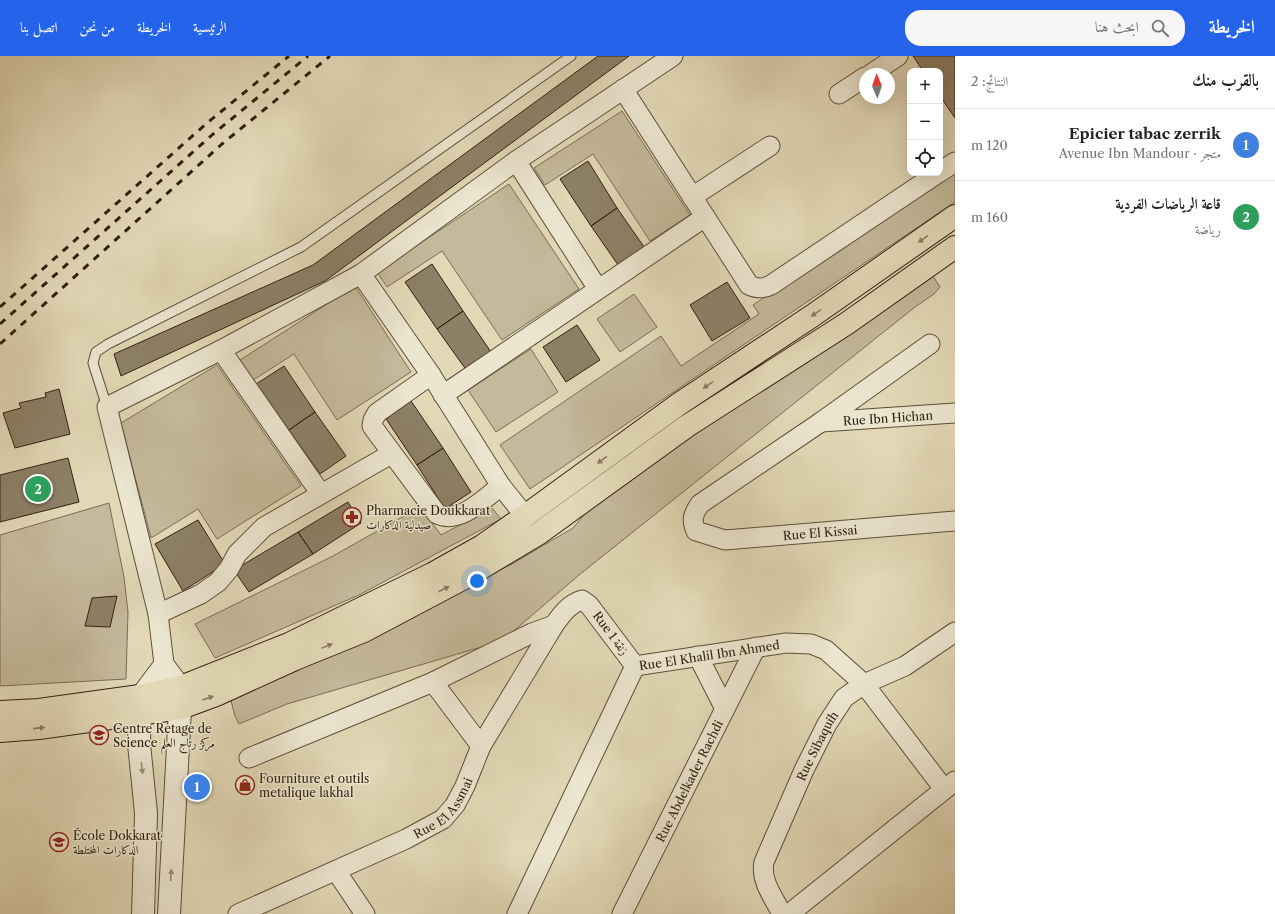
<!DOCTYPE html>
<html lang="ar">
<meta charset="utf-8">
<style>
:root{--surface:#fff;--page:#f6f6f6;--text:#222;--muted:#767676;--line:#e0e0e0;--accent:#2563eb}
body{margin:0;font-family:"Libre Caslon Text",Amiri,serif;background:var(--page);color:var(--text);direction:rtl}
.controls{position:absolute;right:12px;top:12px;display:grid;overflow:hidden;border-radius:8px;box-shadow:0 4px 16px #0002}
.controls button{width:36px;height:36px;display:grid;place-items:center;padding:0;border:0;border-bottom:1px solid var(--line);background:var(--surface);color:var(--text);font:20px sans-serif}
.compass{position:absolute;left:859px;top:12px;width:36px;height:36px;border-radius:50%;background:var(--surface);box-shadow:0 4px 16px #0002;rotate:358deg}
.you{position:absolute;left:477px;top:525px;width:14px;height:14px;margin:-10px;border:3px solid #fff;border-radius:50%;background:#1a73e8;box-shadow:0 0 0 6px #1a73e833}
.badge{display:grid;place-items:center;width:26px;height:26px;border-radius:50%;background:var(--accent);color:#fff;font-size:13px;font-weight:700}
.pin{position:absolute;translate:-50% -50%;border:2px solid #fff;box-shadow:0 1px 4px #0006}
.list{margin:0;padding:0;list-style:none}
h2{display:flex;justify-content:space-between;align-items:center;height:52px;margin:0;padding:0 16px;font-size:17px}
h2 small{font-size:13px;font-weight:400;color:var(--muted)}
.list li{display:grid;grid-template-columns:26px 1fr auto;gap:12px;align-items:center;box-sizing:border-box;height:72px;padding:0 16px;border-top:1px solid var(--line)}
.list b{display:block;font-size:15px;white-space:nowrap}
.list p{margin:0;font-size:13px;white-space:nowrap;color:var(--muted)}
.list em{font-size:13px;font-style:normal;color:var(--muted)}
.icon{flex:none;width:22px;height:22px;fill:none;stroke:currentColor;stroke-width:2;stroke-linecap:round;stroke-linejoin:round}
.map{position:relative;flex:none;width:955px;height:858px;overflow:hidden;direction:ltr}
header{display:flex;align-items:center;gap:24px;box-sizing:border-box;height:56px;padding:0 20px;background:var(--accent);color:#fff}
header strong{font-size:19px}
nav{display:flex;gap:22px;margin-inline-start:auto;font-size:14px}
.search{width:280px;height:36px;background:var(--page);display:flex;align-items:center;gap:10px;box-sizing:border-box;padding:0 14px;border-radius:16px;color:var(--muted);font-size:15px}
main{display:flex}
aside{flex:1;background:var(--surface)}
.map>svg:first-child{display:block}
.green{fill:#c4b99a;stroke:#7a6c55}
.building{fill:#8d8066;stroke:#312010}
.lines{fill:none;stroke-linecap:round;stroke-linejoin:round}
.service-casing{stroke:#5d4e3a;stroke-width:11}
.minor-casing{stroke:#5d4e3a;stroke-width:21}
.tertiary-casing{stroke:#5d4e3a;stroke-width:24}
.primary-casing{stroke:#312010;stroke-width:24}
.service{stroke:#ece6d0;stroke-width:9}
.minor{stroke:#ece6d0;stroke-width:19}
.tertiary{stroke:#ece6d0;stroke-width:22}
.primary{stroke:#e2d8b6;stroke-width:22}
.rail{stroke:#312010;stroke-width:3;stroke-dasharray:7 7;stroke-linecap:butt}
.oneway{fill:#8a7c63}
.oneway2{fill:#988d7a}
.labels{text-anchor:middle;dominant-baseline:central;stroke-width:3;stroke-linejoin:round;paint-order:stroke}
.street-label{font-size:12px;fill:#312010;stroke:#ece6d0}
.poi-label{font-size:12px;fill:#312010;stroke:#ece6d0;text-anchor:start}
</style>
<header>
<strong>الخريطة</strong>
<div class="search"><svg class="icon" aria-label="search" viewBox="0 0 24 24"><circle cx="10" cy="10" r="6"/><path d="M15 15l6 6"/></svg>ابحث هنا</div>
<nav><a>الرئيسية</a><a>الخريطة</a><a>من نحن</a><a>اتصل بنا</a></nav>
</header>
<main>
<aside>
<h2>بالقرب منك<small>النتائج: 2</small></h2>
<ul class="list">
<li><span class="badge" style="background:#3f7fe0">1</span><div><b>Epicier tabac zerrik</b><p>متجر · Avenue Ibn Mandour</p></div><em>120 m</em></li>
<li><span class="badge" style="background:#2e9e5b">2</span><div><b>قاعة الرياضات الفردية</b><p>رياضة</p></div><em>160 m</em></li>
</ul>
</aside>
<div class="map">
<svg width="955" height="858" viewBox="0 0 955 858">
<rect width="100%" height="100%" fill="#e2d8b6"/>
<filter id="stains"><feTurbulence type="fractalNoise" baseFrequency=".005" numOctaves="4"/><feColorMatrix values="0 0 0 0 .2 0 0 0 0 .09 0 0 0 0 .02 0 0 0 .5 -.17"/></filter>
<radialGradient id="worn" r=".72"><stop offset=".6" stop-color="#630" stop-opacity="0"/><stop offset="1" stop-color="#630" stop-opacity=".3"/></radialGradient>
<!-- green -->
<path class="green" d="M622 55 690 159 650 185 593 98 545 129 534 112Z
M955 113V146L530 433 500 389 661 280 681 310 759 258 753 249Z
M509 128 579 233 502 284 442 195 387 231 377 216Z
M929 214 940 231 934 238 915 251 579 519 502 585 287 648 239 668 235 660 228 633 510 509 573 472 609 429Z
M355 230 411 316 337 364 294 298 250 326 237 306Z
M634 238 657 271 620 296 597 263Z
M531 293 558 336 496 376 468 334Z
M217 309 301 430 217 483 198 453 151 482 121 367Z
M109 447 124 521 128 556 126 623 0 630V479Z
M420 451 441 479 492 452 501 463 359 539 215 602 195 568 333 500Z"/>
<!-- building -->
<path class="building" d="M598 0H629L325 225 121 320 114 298 313 209Z
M913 0H955V62L940 40V15H923Z
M588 105 617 152 591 170 560 123Z
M617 152 649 198 623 216 591 170Z
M432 208 463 255 437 273 405 226Z
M727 226 750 262 712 285 690 249Z
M463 255 493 299 467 315 437 273Z
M577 269 600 304 566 326 543 291Z
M284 310 315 356 289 374 256 328Z
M59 333 70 378 15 392 3 357 21 352 19 347 46 341 45 337Z
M411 345 443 392 417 409 386 363Z
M315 356 346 400 320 418 289 374Z
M443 392 471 436 445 453 417 409Z
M68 402 79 446 0 466V419Z
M348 446 361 467 313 498 298 476Z
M198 464 225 508 183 535 155 488Z
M298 476 313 498 249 536 234 514Z
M117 540 110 571 85 570 92 542Z"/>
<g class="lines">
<defs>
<path id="service" d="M107 351 93 307 96 296 108 288 301 191 571 0"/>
<g id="minor">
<path d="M871 18 898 0"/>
<path d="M623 33 749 229C757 233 763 233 771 229L938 117"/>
<path d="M839 38 865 21"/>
<path d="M516 105 598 233"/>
<path d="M940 116 955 106"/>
<path d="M692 141 770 90"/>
<path d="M361 218 431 319 501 430 525 460"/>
<path id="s1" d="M930 288 821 366 700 448C693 458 691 464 696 475L725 484 955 465"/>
<path d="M221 294 321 438"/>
<path d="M431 319 377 357 373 364 372 370 437 458C460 469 483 443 501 430"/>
<path d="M443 339 705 161"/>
<path id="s2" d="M821 366 955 357"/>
<path d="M158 558 201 538 218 526 229 513 237 498 264 471 391 398"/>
<path d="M698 600 725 653"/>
<path id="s3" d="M635 610 786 587 811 588 826 594 864 628 944 733"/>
<path d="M433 626 481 690"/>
<path d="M181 631 164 608 158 558 107 351 221 294 361 218 516 105 673 0"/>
<path d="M140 640 164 608"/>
<path d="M249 702 433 626 532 577 554 569"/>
<path d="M336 815 365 858"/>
<path id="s4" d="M238 858 406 783 443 763 455 749 465 730 481 690 554 569C562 558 569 548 582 544L589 549 635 610"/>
<path d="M517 858 635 610"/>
<path id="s5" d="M622 858 756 591"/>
<path id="s6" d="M782 858C774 842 760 825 764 806L804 714 827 668 844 642 864 628 905 610 955 576"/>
<path d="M789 858 955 725"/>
</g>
<path id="tertiary" d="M140 640 139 688 146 757 143 858
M169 858 181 634"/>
<path id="primary" d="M0 656 39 654 140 640 181 631 289 588 432 518 482 490 525 460 679 348 812 260 955 160
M0 675 39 672 181 652 216 639 295 603 364 575 466 521 538 478 687 370 846 268 955 191"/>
</defs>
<!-- service casing -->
<use href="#service" class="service-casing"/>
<!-- minor casing -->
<use href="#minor" class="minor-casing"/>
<!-- tertiary casing -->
<use href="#tertiary" class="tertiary-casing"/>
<!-- primary casing -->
<use href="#primary" class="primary-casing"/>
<!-- service -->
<use href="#service" class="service"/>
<!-- minor -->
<use href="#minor" class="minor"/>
<!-- tertiary -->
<use href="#tertiary" class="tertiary"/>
<!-- primary -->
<use href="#primary" class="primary"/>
<!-- rail -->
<path class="rail" d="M0 251 207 67 289 0
M0 268 212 79 308 0
M0 288 222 88 330 0"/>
</g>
<!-- one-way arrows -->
<defs><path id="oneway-solid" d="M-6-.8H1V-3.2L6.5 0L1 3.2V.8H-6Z"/></defs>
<g class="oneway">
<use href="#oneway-solid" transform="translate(923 183) rotate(145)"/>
<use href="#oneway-solid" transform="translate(816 257) rotate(146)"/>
<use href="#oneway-solid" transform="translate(708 329) rotate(146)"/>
<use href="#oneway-solid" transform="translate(602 404) rotate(144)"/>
<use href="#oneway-solid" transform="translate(444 533) rotate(-27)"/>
<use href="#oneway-solid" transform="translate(327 590) rotate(-22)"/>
<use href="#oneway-solid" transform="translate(208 642) rotate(-19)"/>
<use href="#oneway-solid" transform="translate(39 672) rotate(-6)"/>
</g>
<g class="oneway2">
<use href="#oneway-solid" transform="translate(142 712) rotate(83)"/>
<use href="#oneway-solid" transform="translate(171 819) rotate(-86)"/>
</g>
<!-- icons -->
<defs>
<symbol id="pharmacy-ring" viewBox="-11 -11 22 22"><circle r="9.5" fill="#ece6d0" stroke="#8f2418" stroke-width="1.5"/><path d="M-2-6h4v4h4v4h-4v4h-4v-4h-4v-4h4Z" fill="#8f2418"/></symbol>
<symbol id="school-ring" viewBox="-11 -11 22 22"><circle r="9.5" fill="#ece6d0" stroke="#8f2418" stroke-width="1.5"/><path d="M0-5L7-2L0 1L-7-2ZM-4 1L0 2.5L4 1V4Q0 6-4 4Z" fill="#8f2418"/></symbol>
<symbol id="shop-ring" viewBox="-11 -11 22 22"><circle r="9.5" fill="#ece6d0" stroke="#8f2418" stroke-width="1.5"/><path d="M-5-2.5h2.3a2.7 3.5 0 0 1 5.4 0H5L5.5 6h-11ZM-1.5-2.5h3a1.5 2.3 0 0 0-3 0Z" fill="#8f2418"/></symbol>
</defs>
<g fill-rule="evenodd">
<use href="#pharmacy-ring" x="341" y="450" width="22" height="22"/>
<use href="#school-ring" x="88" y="668" width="22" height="22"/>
<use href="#shop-ring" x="234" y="718" width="22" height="22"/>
<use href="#school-ring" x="48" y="775" width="22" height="22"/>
</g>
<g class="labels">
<!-- street labels -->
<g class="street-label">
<text stroke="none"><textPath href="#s2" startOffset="67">Rue Ibn Hichan</textPath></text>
<text stroke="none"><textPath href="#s1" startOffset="435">Rue El Kissai</textPath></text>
<text transform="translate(611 577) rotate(53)">Rue 1 زنقة</text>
<text stroke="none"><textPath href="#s3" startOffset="75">Rue El Khalil Ibn Ahmed</textPath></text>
<text stroke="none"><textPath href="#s6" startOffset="184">Rue Sibaquih</textPath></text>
<text stroke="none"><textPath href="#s5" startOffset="149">Rue Abdelkader Rachdi</textPath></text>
<text stroke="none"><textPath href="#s4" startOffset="234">Rue El Assmai</textPath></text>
</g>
<!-- poi labels -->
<g class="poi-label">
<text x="366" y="454">Pharmacie Doukkarat<tspan x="366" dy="14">صيدلية الدكارات</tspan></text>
<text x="113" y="672">Centre Retage de<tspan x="113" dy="14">Science مركز رتاج العلم</tspan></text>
<text x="259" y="722">Fourniture et outils<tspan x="259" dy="14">metalique lakhal</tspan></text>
<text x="73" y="779">École Dokkarat<tspan x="73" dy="14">الدكارات المختلطة</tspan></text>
</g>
</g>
<rect width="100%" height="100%" filter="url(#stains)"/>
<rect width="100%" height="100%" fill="url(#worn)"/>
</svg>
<div class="controls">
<button>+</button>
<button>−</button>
<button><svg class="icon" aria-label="locate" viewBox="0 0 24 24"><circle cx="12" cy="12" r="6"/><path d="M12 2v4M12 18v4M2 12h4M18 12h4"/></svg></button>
</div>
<svg class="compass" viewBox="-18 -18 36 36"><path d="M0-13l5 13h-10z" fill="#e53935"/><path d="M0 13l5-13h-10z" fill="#767676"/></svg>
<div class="you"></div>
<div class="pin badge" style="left:197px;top:731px;background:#3f7fe0">1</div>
<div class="pin badge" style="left:38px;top:433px;background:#2e9e5b">2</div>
</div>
</main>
